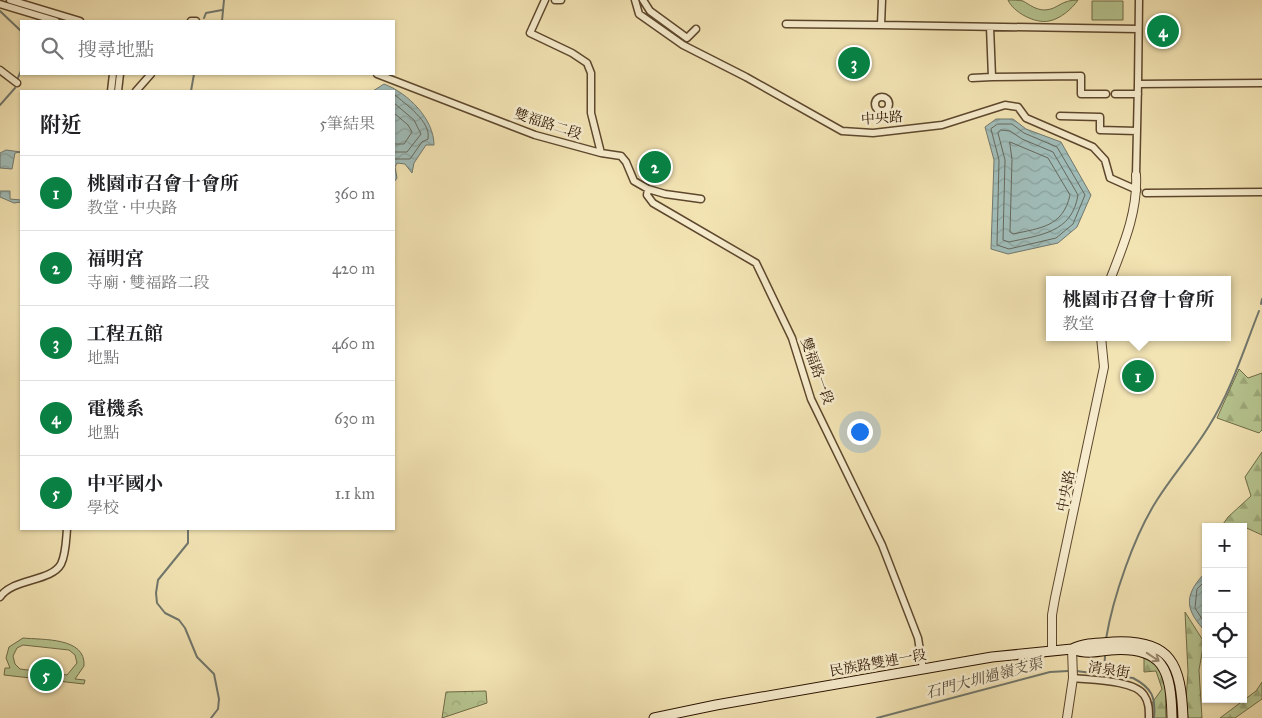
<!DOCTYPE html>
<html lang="zh-TW">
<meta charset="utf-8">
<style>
:root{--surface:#fff;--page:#f6f6f6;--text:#202124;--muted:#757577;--line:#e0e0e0;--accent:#0b8043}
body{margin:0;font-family:"IM FELL Great Primer","Noto Serif TC",serif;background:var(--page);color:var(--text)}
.controls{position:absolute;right:15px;bottom:15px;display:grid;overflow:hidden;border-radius:0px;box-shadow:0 1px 4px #0004}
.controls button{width:45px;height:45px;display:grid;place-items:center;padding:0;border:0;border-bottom:1px solid var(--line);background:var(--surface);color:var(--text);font:25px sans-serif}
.you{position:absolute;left:859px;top:431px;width:18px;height:18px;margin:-12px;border:4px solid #fff;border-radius:50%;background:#1a73e8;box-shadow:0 0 0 8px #1a73e833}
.badge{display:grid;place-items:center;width:32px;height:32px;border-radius:50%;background:var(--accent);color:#fff;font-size:16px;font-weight:700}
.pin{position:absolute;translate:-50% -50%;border:2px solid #fff;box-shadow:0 1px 5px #0006}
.popup{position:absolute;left:1046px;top:276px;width:185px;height:65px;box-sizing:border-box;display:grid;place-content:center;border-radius:0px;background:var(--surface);filter:drop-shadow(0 1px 4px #0005);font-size:16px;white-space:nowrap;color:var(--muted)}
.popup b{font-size:19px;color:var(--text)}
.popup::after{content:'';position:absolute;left:50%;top:100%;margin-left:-10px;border:10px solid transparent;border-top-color:var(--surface)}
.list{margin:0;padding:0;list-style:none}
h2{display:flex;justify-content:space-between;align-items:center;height:65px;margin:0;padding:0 20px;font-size:21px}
h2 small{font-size:16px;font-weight:400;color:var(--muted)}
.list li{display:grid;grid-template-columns:32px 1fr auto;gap:15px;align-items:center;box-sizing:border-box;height:75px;padding:0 20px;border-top:1px solid var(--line)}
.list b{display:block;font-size:19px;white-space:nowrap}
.list p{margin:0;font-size:16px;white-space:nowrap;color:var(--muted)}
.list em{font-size:16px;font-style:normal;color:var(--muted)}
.icon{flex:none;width:28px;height:28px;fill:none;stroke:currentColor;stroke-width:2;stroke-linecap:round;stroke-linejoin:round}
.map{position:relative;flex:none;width:1262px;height:718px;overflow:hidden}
.search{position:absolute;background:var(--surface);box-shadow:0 1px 4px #0004;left:20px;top:20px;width:375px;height:55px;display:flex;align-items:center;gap:12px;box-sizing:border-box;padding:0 18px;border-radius:0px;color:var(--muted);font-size:19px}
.panel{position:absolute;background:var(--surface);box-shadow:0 1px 4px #0004;left:20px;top:90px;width:375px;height:440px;border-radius:0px}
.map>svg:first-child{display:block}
.green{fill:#b6c590;stroke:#706c48;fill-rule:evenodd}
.forest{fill:url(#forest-firs);stroke:#706c48}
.park{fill:url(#park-crowns);stroke:#706c48}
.water{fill:url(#water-waves);stroke:#71786e}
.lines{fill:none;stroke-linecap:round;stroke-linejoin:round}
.shore{stroke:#66685c;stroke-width:1}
.stream{stroke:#71786e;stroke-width:2}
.minor-casing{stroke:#5d472d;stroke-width:9}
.tertiary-casing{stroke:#5d472d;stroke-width:10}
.secondary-casing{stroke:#2b1300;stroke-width:11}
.minor{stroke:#f7edce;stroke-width:6}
.tertiary{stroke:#f7edce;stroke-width:8}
.secondary{stroke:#f7edce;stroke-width:9}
.oneway{stroke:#9b8b71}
.labels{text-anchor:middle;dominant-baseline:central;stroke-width:5;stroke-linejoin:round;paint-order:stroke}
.street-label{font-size:14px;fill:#2b1300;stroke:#f7edce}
.water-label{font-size:15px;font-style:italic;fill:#544e40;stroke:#f7edce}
</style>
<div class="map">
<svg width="1262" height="718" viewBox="0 0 1262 718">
<defs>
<pattern id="forest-firs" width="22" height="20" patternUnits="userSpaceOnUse" patternTransform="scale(1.25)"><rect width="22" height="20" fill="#b6c590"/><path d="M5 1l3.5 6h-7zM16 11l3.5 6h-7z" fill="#9da87a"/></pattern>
<pattern id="park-crowns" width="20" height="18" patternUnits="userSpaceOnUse" patternTransform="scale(1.25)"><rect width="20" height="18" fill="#b6c590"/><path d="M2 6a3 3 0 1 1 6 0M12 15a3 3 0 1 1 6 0" fill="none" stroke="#9da87a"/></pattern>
<pattern id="water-waves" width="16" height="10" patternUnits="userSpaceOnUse" patternTransform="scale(1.25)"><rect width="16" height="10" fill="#a0bcb8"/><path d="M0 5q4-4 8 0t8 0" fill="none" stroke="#8aa19c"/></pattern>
</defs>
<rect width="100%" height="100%" fill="#f3e4b4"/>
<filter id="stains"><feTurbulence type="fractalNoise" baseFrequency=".004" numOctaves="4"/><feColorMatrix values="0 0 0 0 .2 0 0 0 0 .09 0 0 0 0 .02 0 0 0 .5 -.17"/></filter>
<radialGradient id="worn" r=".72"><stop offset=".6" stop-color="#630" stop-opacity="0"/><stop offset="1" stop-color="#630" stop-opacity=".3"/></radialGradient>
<!-- green -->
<path class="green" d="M1008 0C1012 0 1019 0 1023 1 1030 5 1036 10 1045 10 1059 9 1060 0 1078 0 1072 9 1060 19 1049 21 1035 24 1013 12 1008 0Z
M1092 1H1123V20H1092Z
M23 638C43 640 86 637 84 666L75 679 85 680 84 684 4 675 5 668H10L6 658 9 647ZM23 645 69 650 75 655 77 663 67 675 20 669 15 664 13 656 17 648Z"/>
<!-- forest -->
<path class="forest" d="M1239 369 1248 378 1262 373V430L1259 433 1217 418Z
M1262 452V535L1240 525 1221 527 1228 517 1251 496 1245 477Z
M1185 612 1204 642 1199 670 1202 718H1188L1186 700 1188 672Z
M1144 655C1172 672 1164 690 1166 718H1151L1152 703 1162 689 1156 671 1144 672Z
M1262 682V699L1235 718H1220L1256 691Z"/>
<!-- park -->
<path class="park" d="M486 691 487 703 442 718 446 692Z"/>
<!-- water -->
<path class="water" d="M384 84C408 93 434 119 434 145H426L414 163 412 173 405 164 397 163 395 167 397 178 394 182V91H373Z
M996 119H1013L1026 129 1061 142 1091 195 1077 227 1058 243 1008 254 991 249 994 160 985 127Z
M6 150 21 152 15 153 12 169 0 168V153Z
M0 191H10V199L21 200V202L14 203 0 197Z
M1203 575 1206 580V632C1186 611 1183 597 1203 575Z"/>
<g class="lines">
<!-- shore -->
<path class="shore" d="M394 94C406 105 431 121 428 139L422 142 410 159H394
M394 103 414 120 421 134 407 152H394
M394 113 408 125 412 132 404 144H394
M998 124H1012L1024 133 1057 147 1085 195 1073 224 1056 238 1009 249 997 245 999 160 991 129Z
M1001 130 1010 131 1022 139 1053 152 1078 195C1072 233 1040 235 1009 242L1003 240 1005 160 998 133Z
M1010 142 1048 158 1070 195C1063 227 1040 228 1013 234L1010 232 1012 160Z
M1206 580 1197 589 1195 608 1206 625"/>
<!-- stream -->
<path class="stream" d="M0 11 21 31
M204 18 206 13 222 10
M222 21 224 0
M1 68 10 74
M17 80 21 71
M191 91 194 74
M0 105 15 88
M1261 304 1262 299
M188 529V543L158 580 156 593 157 603 165 613 179 620 185 628 197 657 214 674 219 699 218 709 211 718
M1106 639C1113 597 1134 536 1157 500 1173 475 1193 452 1209 426 1231 391 1244 349 1259 311
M1076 671 1133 678C1152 688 1156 697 1154 718
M1104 674 1105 656
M877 718 1050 672 1068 671"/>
<defs>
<path id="minor" d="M10 0 80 21
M545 0 530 33 572 53 587 63 591 73V113L601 153
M555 0H561
M635 0 639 14 683 45 746 77 842 131 873 133 942 125 1005 105 1018 107 1026 118 1093 147 1105 160 1110 178 1137 190
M643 0 650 11 687 38 696 29
M882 0 881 25 1138 29
M1139 0 1138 84 1262 83
M0 4 56 21
M191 21H196
M786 24 881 25
M0 70 17 83
M377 74 535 135 601 153 621 156 626 162 634 181 648 189 665 194 701 199
M992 77 1081 76V94H1106
M972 78 992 77 990 27
M111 91 113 74
M118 91 120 74
M136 91 151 74
M1115 94H1138
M875 104a7 7 0 1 1 14 0a7 7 0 1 1-14 0Z
M1060 116 1100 117V130L1137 131
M1136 175 1138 84
M648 189 647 195 653 203 756 263 792 338 811 399 882 545 918 638 923 669
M1146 193 1262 192
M0 597C13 578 51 582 61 564 66 554 66 540 67 529
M1073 678C1091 680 1134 680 1144 695 1149 702 1149 710 1149 718"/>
<path id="tertiary" d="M1110 280C1123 246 1138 212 1136 175
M1052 651V615L1055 598 1104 367 1101 337
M1067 718 1073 678 1072 649"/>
<path id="secondary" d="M1072 649C1085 654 1096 652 1110 650 1164 646 1171 670 1172 718
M654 718 716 705 992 657 1072 649C1084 643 1099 643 1113 642 1172 639 1181 665 1183 718"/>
</defs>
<!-- minor casing -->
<use href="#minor" class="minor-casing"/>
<!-- tertiary casing -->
<use href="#tertiary" class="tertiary-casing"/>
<!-- secondary casing -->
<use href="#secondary" class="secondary-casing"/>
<!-- minor -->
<use href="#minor" class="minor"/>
<!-- tertiary -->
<use href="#tertiary" class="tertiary"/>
<!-- secondary -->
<use href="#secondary" class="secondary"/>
</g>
<!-- one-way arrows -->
<defs><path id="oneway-shaft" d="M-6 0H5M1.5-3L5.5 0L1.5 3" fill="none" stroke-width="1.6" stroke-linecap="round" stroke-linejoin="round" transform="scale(1.25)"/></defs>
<use class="oneway" href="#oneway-shaft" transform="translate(1153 657) rotate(34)"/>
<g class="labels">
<!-- street labels -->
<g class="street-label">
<text transform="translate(882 118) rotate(-4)">中央路</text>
<text transform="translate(548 124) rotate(18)">雙福路二段</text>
<text transform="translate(817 371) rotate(70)">雙福路一段</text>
<text transform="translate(1066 491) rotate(-79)">中央路</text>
<text transform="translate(878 663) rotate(-10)">民族路雙連一段</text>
<text transform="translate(1109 670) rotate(9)">清泉街</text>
</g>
<!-- water labels -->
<g class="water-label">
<text transform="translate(984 678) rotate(-15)">石門大圳過嶺支渠</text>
</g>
</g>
<rect width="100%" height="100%" filter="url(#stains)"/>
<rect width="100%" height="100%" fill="url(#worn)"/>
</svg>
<div class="controls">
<button>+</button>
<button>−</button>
<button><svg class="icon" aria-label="locate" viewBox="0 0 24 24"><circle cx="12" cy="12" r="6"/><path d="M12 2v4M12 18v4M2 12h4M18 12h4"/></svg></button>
<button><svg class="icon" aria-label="layers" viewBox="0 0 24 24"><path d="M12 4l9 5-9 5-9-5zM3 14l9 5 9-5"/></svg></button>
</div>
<div class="you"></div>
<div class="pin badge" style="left:1138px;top:376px">1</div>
<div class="popup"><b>桃園市召會十會所</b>教堂</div>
<div class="pin badge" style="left:655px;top:167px">2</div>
<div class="pin badge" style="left:854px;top:63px">3</div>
<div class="pin badge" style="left:1163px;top:31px">4</div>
<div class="pin badge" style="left:46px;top:675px">5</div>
<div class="search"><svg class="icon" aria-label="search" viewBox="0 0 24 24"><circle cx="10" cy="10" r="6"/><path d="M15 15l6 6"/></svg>搜尋地點</div>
<section class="panel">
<h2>附近<small>5筆結果</small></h2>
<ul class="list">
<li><span class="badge">1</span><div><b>桃園市召會十會所</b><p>教堂 · 中央路</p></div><em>360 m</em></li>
<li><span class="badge">2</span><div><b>福明宮</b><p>寺廟 · 雙福路二段</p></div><em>420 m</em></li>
<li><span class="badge">3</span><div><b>工程五館</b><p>地點</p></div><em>460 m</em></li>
<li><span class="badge">4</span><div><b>電機系</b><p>地點</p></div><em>630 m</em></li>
<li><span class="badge">5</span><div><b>中平國小</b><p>學校</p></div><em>1.1 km</em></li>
</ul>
</section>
</div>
